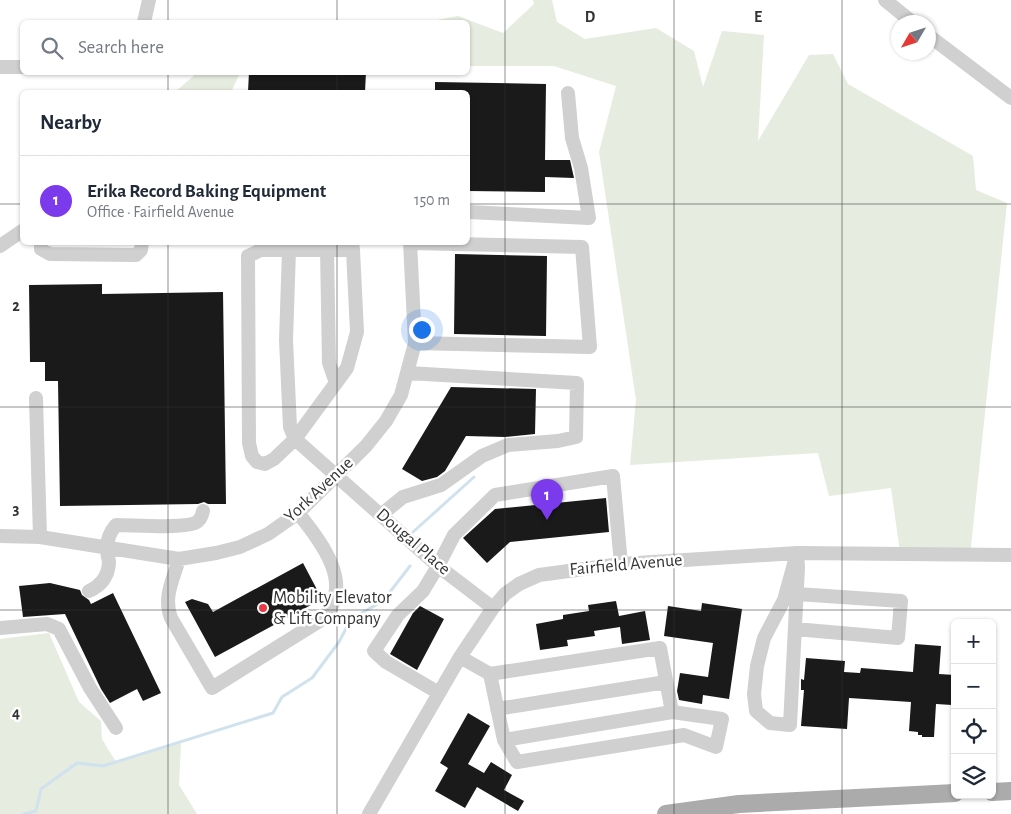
<!DOCTYPE html>
<meta charset="utf-8">
<style>
:root{--surface:#fff;--page:#f6f6f7;--text:#1f2937;--muted:#747a83;--line:#e0e1e3;--accent:#7c3aed}
body{margin:0;font-family:"Alegreya Sans",sans-serif;background:var(--page);color:var(--text)}
.controls{position:absolute;right:15px;bottom:15px;display:grid;overflow:hidden;border-radius:8px;box-shadow:0 1px 4px #0004}
.controls button{width:45px;height:45px;display:grid;place-items:center;padding:0;border:0;border-bottom:1px solid var(--line);background:var(--surface);color:var(--text);font:25px sans-serif}
.compass{position:absolute;left:891px;top:15px;width:45px;height:45px;border-radius:50%;background:var(--surface);box-shadow:0 1px 4px #0004;rotate:231deg}
.you{position:absolute;left:421px;top:329px;width:18px;height:18px;margin:-12px;border:4px solid #fff;border-radius:50%;background:#1a73e8;box-shadow:0 0 0 8px #1a73e833}
.badge{display:grid;place-items:center;width:32px;height:32px;border-radius:50%;background:var(--accent);color:#fff;font-size:16px;font-weight:700}
.pin{position:absolute;translate:-50% -41px;filter:drop-shadow(0 1px 2px #0008)}
.pin::after{content:'';position:absolute;top:26px;width:18px;height:15px;background:inherit;clip-path:polygon(0 0,100% 0,50% 100%)}
.list{margin:0;padding:0;list-style:none}
h2{display:flex;justify-content:space-between;align-items:center;height:65px;margin:0;padding:0 20px;font-size:21px}
h2 small{font-size:16px;font-weight:400;color:var(--muted)}
.list li{display:grid;grid-template-columns:32px 1fr auto;gap:15px;align-items:center;box-sizing:border-box;height:90px;padding:0 20px;border-top:1px solid var(--line)}
.list b{display:block;font-size:19px;white-space:nowrap}
.list p{margin:0;font-size:16px;white-space:nowrap;color:var(--muted)}
.list em{font-size:16px;font-style:normal;color:var(--muted)}
.icon{flex:none;width:28px;height:28px;fill:none;stroke:currentColor;stroke-width:2;stroke-linecap:round;stroke-linejoin:round}
.map{position:relative;flex:none;width:1011px;height:814px;overflow:hidden}
.search{position:absolute;background:var(--surface);box-shadow:0 1px 4px #0004;left:20px;top:20px;width:450px;height:55px;display:flex;align-items:center;gap:12px;box-sizing:border-box;padding:0 18px;border-radius:8px;color:var(--muted);font-size:19px}
.panel{position:absolute;background:var(--surface);box-shadow:0 1px 4px #0004;left:20px;top:90px;width:450px;height:155px;border-radius:8px}
.map>svg:first-child{display:block}
.green{fill:#e6ecdf}
.lines{fill:none;stroke-linecap:round;stroke-linejoin:round}
.stream{stroke:#cfe2ee;stroke-width:3}
.building{fill:#1a1a1a}
.minor{stroke:#d0d0d0;stroke-width:14}
.major{stroke:#ababab;stroke-width:18}
.grid{fill:none;stroke:#333;stroke-width:1;stroke-opacity:0.55}
.poi-dot{fill:#e63946;stroke:#fff;stroke-width:2}
.labels{text-anchor:middle;dominant-baseline:central;stroke-width:5;stroke-linejoin:round;paint-order:stroke}
.street-label{font-size:18px;fill:#333;stroke:#fff}
.poi-label{font-size:18px;fill:#333;stroke:#fff;text-anchor:start}
.grid-label{font-size:16px;text-anchor:middle;font-weight:bold;fill:#333;stroke:#fff;stroke-width:5;stroke-linejoin:round;paint-order:stroke}
</style>
<div class="map">
<svg width="1011" height="814" viewBox="0 0 1011 814">
<rect width="100%" height="100%" fill="#fff"/>
<!-- green -->
<path class="green" d="M533 0H552L557 22 585 39 656 28 694 51 703 87 722 31 764 35 758 141 809 55 833 54 848 84 973 156 976 190 1007 203 970 556 900 552 891 488 829 496 818 453 630 465 636 400 599 152 616 86 554 66H468V22H427L458 16 503 33 534 4Z
M197 73V72L240 73 231 92H175Z
M49 633 79 702 101 721 102 739 116 762 181 743 179 785 197 814H0V639Z"/>
<g class="lines">
<!-- stream -->
<path class="stream" d="M413 532 474 477
M24 814 36 811 41 789 77 763 103 766 273 713 282 697 312 678 339 642 351 619 383 601 410 566"/>
</g>
<!-- building -->
<path class="building" d="M249 72H366L365 92H248Z
M435 82 546 84 545 160H570L574 178 545 177V192L468 191V92H435Z
M455 254 547 256 546 336 454 334Z
M102 284V294L223 292 226 504H208L204 502 198 504 60 506 58 381H45V362H30L29 285Z
M451 387 536 389 535 434 505 437 466 436 445 471 437 477 422 481 402 469Z
M606 498 609 532 510 542 487 563 463 538 495 509Z
M303 563 322 599 215 657 185 602 192 599 208 604 213 612Z
M50 583 80 590 82 595 89 600 91 604 113 593 161 693 143 701 137 689 110 703 101 689 65 614 23 617 19 586Z
M616 601 619 616 645 611 650 640 622 644 620 627 594 631 595 636 567 640 568 646 540 650 536 624 563 619V615L589 611 588 605Z
M702 603 742 609 729 699 703 695 702 704 679 700 677 691 680 673 708 677 713 643 664 636 668 606 701 611Z
M420 606 444 619 417 670 390 654 413 613Z
M915 644 941 646 939 674 955 675V703H952V705L936 704 934 737H922V735H918V732L909 731 911 702 849 698 847 729 801 726 804 690H801V679L804 680 806 658 845 661 844 672 860 673 861 668 913 672Z
M468 713 490 726 468 764 484 773 491 762 512 775 504 790 524 801 518 811 477 787 465 808 435 791 448 768 440 763Z"/>
<g class="lines">
<!-- minor -->
<path class="minor" d="M885 0 912 22
M144 22 149 0
M928 35 1011 98
M0 67H22
M468 212 589 218 581 168 572 138 568 93
M41 242V249L50 254 136 255 141 250 142 242
M352 242 353 250 357 332 347 368 295 439 274 459 265 464 257 462 252 456 249 443 248 256 261 250H353
M410 243 582 247 590 347 415 343
M0 246 22 231
M327 249 329 363 336 383
M289 250 286 340 290 427 295 439 438 566 493 608
M36 398 40 537
M382 514 403 497 441 485 482 456 508 445 558 441 576 437 577 383 408 373
M0 536 40 537 179 559 216 553 240 547 268 534 298 513 366 446 386 421 401 395 415 343 410 242
M797 553 798 567 790 725 770 723 756 711 754 694 757 666 764 638 784 600Z
M179 559C173 580 163 597 171 618L212 688 321 620C357 586 321 542 298 513
M89 591C100 586 108 577 109 563 109 558 106 553 107 547 107 539 111 531 116 525 135 525 178 529 195 523 200 521 202 516 203 511
M0 628 47 624 59 629 90 688 116 728
M795 629 898 638 901 601 797 594
M460 657 490 674 504 740 517 762 684 735 716 747 722 719 672 712 660 648 490 674
M439 693 386 662 374 651 398 615 423 591 438 566 454 535 495 495 613 476 621 564
M497 709 666 682
M504 740 672 712
M369 814 460 657 493 608 505 594 519 584 539 575 621 564 797 553 1011 555"/>
<!-- major -->
<path class="major" d="M992 792 1011 791
M666 814 739 804 955 793"/>
</g>
<!-- grid -->
<path class="grid" d="M168 0V22M337 0V22M505 0V814M674 0V814M842 0V814M168 72V92M337 72V92M0 204H22M468 204H1011M168 242V814M337 242V814M0 407H1011M0 610H1011"/>
<!-- markers -->
<circle class="poi-dot" cx="263" cy="608" r="5"/>
<g class="labels">
<!-- street labels -->
<g class="street-label">
<text transform="translate(319 490) rotate(-43)">York Avenue</text>
<text transform="translate(413 542) rotate(41)">Dougal Place</text>
<text transform="translate(626 565) rotate(-5)">Fairfield Avenue</text>
</g>
<!-- poi labels -->
<g class="poi-label">
<text x="273" y="598">Mobility Elevator<tspan x="273" dy="21">&amp; Lift Company</tspan></text>
</g>
</g>
<g class="grid-label">
<text x="590" y="22">D</text>
<text x="758" y="22">E</text>
<text x="16" y="311">2</text>
<text x="16" y="514">3</text>
<text x="16" y="718">4</text>
</g>
</svg>
<div class="controls">
<button>+</button>
<button>−</button>
<button><svg class="icon" aria-label="locate" viewBox="0 0 24 24"><circle cx="12" cy="12" r="6"/><path d="M12 2v4M12 18v4M2 12h4M18 12h4"/></svg></button>
<button><svg class="icon" aria-label="layers" viewBox="0 0 24 24"><path d="M12 4l9 5-9 5-9-5zM3 14l9 5 9-5"/></svg></button>
</div>
<svg class="compass" viewBox="-18 -18 36 36"><path d="M0-13l5 13h-10z" fill="#e53935"/><path d="M0 13l5-13h-10z" fill="#747a83"/></svg>
<div class="you"></div>
<div class="pin badge" style="left:547px;top:520px">1</div>
<div class="search"><svg class="icon" aria-label="search" viewBox="0 0 24 24"><circle cx="10" cy="10" r="6"/><path d="M15 15l6 6"/></svg>Search here</div>
<section class="panel">
<h2>Nearby<small></small></h2>
<ul class="list">
<li><span class="badge">1</span><div><b>Erika Record Baking Equipment</b><p>Office · Fairfield Avenue</p></div><em>150 m</em></li>
</ul>
</section>
</div>
